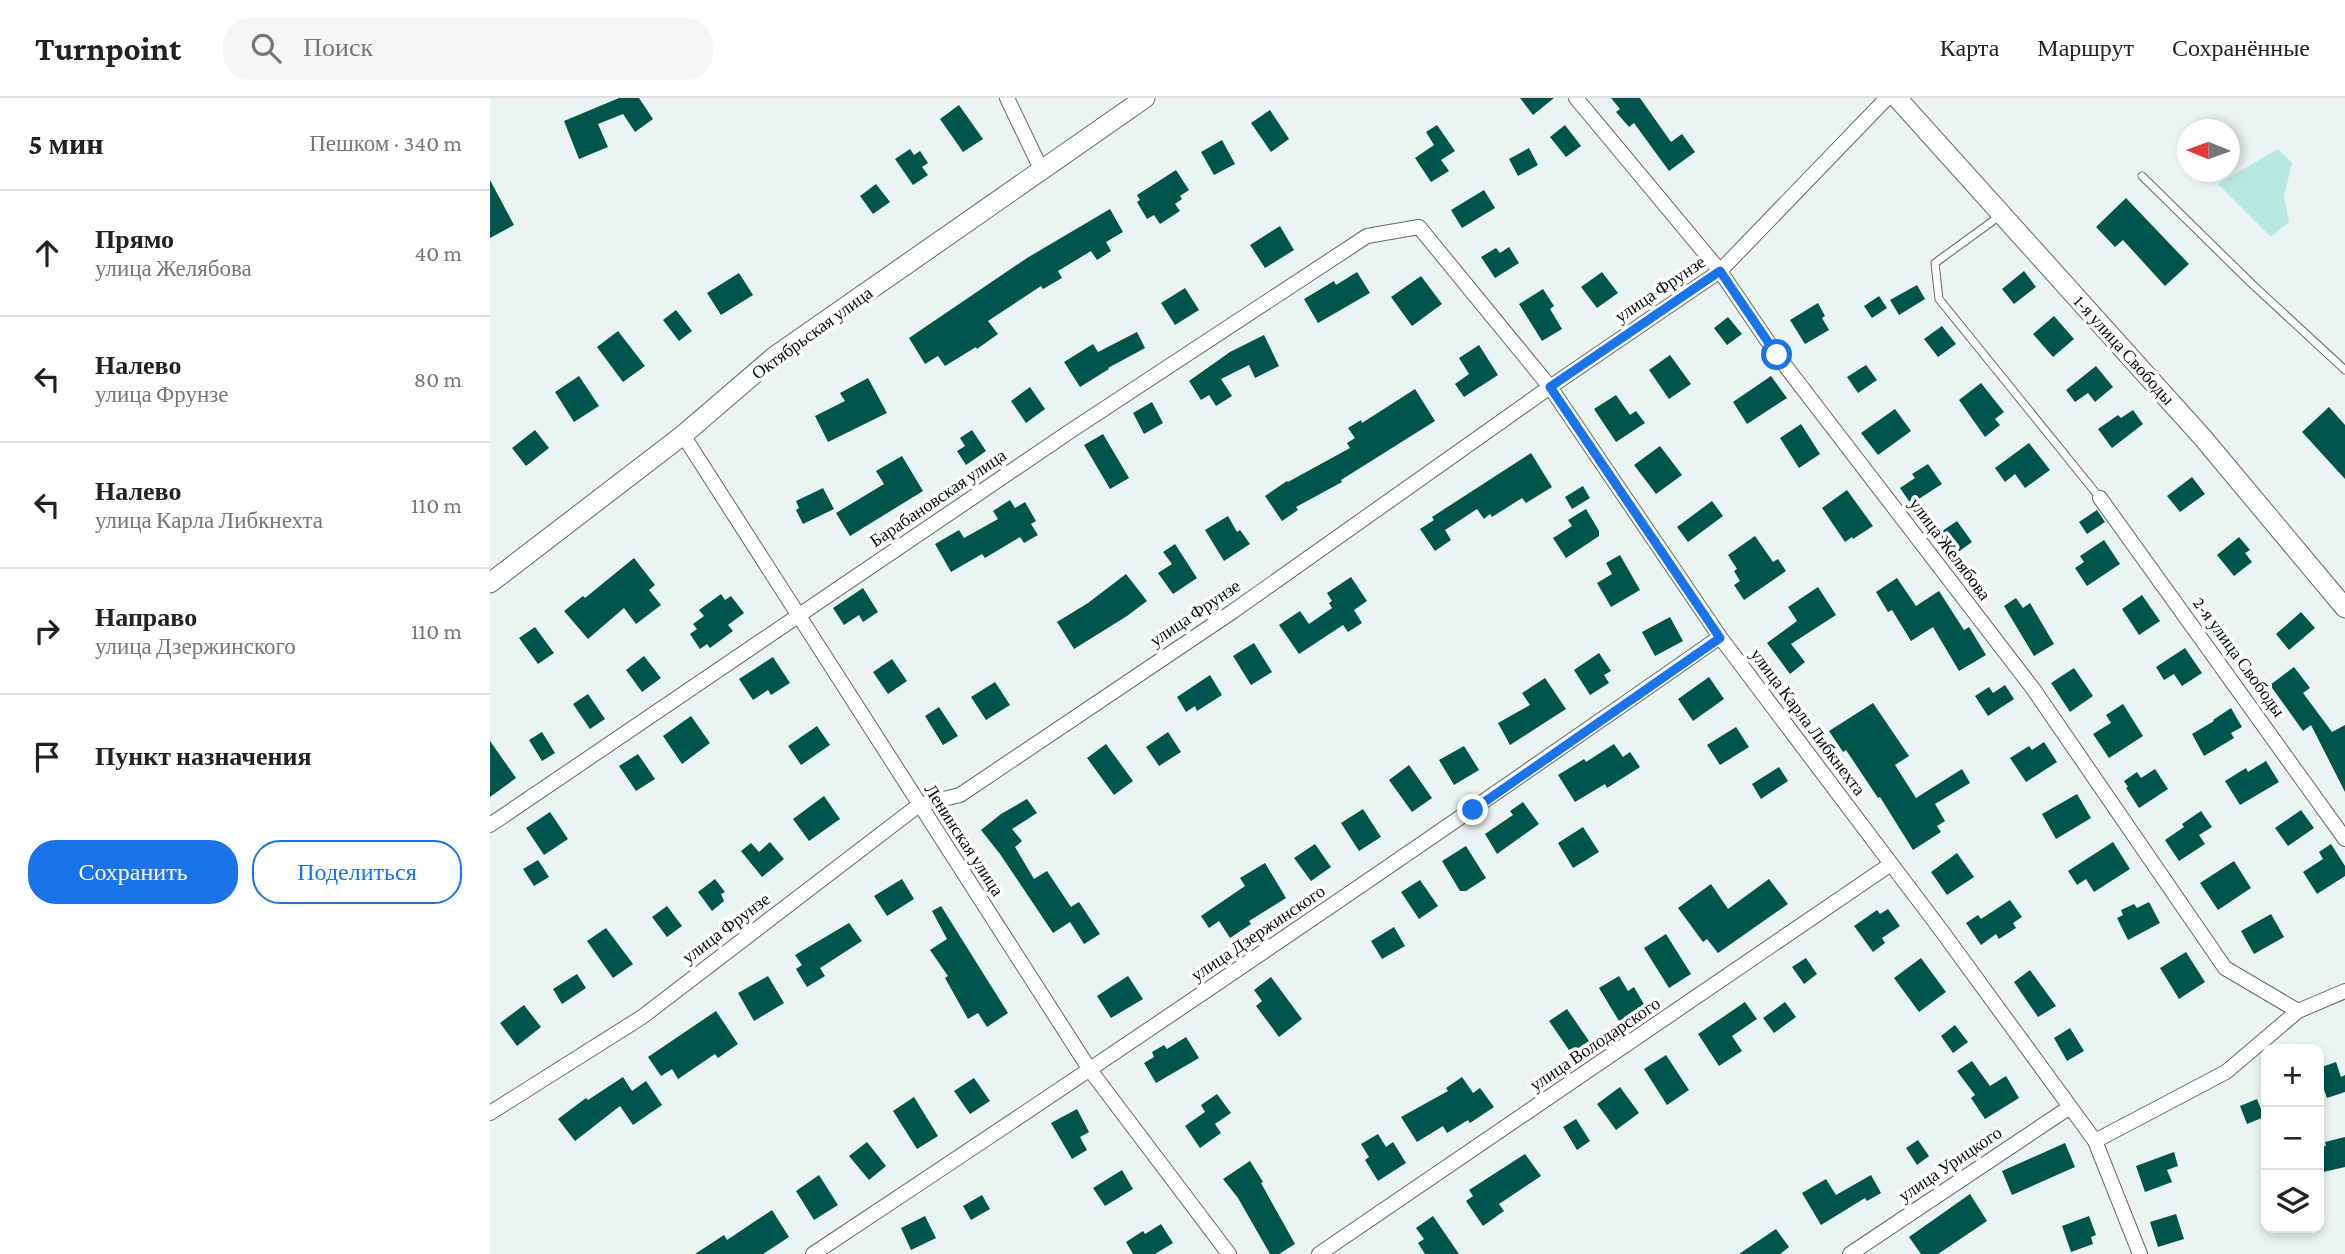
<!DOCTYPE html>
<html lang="ru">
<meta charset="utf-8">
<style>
:root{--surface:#fff;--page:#f6f6f6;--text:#222;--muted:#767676;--line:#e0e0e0;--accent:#1a73e8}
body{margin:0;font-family:"Crimson Pro",serif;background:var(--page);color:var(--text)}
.controls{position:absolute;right:21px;bottom:21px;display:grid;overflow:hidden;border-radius:14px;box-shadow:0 4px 10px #0003}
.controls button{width:63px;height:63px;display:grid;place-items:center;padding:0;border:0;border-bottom:2px solid var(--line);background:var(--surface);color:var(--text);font:35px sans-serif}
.compass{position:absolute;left:1687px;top:21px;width:63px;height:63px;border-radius:50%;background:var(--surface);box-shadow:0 4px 10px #0003;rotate:271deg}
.stop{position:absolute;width:21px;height:21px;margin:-16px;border:5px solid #1a73e8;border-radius:50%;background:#fff}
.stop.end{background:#1a73e8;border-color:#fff;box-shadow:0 2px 7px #0008}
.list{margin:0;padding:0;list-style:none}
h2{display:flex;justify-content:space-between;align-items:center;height:91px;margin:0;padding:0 28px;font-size:30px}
h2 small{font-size:23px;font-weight:400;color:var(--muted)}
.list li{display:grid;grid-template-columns:46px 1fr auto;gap:21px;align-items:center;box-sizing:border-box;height:126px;padding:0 28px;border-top:2px solid var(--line)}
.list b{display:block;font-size:26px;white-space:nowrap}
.list p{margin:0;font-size:23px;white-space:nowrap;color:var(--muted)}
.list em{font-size:23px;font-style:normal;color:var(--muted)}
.actions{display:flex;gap:14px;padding:21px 28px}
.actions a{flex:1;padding:16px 0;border:2px solid var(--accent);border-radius:28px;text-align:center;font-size:24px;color:var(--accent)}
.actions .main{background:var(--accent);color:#fff}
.icon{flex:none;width:38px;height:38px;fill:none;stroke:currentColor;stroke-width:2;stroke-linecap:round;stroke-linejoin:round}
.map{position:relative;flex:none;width:1855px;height:1156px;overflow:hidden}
header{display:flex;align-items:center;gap:42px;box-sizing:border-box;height:98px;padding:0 35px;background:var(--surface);border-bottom:2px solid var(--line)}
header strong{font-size:33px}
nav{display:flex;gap:38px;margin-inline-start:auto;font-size:24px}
.search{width:490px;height:63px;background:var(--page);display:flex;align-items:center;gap:18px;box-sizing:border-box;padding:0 24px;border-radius:28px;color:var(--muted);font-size:26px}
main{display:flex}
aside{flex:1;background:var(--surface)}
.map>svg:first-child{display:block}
.green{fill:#b9e8e0}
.building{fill:#00554d}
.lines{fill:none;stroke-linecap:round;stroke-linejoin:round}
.lane-casing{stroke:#606967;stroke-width:9}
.street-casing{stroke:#606967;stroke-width:16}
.secondary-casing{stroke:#606967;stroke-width:21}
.lane{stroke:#fff;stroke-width:7}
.street{stroke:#fff;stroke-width:14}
.secondary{stroke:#fff;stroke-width:19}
.route{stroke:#1a73e8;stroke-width:9}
.labels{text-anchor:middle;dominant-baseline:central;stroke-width:7;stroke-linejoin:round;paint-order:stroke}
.street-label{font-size:18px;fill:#0a0d0d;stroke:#fff}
</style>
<header>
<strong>Turnpoint</strong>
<div class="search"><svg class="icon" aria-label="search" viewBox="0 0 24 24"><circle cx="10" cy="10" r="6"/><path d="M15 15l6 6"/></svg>Поиск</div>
<nav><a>Карта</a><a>Маршрут</a><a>Сохранённые</a></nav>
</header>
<main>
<aside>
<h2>5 мин<small>Пешком · 340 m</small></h2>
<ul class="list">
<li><svg class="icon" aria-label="ahead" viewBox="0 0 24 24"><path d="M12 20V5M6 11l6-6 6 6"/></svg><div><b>Прямо</b><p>улица Желябова</p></div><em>40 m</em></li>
<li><svg class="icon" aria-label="left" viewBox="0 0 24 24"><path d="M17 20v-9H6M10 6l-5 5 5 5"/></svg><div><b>Налево</b><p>улица Фрунзе</p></div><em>80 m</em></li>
<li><svg class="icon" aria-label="left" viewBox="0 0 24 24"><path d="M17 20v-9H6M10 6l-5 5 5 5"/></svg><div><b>Налево</b><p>улица Карла Либкнехта</p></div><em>110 m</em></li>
<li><svg class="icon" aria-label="right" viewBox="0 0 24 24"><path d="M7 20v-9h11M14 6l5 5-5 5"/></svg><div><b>Направо</b><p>улица Дзержинского</p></div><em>110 m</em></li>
<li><svg class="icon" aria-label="arrive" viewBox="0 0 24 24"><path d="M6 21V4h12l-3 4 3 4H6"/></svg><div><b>Пункт назначения</b></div></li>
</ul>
<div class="actions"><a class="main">Сохранить</a><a>Поделиться</a></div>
</aside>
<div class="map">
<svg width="1855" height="1156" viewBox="0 0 1855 1156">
<rect width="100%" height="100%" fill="#eaf4f2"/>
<!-- green -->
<path class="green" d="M1788 51 1802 65 1794 98 1799 124 1781 139 1728 86Z"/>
<!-- building -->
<path class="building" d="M129 0H149L163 21 145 34 133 16 108 26 118 49 89 61 74 23Z
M1030 0H1064L1043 17Z
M1121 0H1150L1181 44 1192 36 1205 54 1179 73 1144 25 1139 29 1126 14 1130 11Z
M469 7 493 41 473 54 450 21Z
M780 12 799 41 781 54 761 25Z
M947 27 965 53 951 62 959 73 941 84 925 60 944 47 936 34Z
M1075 27 1091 48 1076 59 1060 39Z
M732 42 745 66 724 77 711 54Z
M1039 50 1048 67 1028 78 1019 61Z
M420 51 424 57 430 53 438 65 432 69 438 77 423 87 405 61Z
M686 72 699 92 690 98 692 101 685 106 690 113 670 126 664 117 657 121 647 104 650 102 647 97Z
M0 82 24 127 0 140Z
M386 86 400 104 383 116 370 98Z
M994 92 1005 110 972 130 961 112Z
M1636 100 1699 166 1675 188 1633 142 1625 149 1606 129Z
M620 111 633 134 616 144 621 153 607 162 601 153 568 173 572 180 553 191 551 188 498 223 508 236 487 251 486 249 455 268 448 258 435 266 419 240 537 160Z
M790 128 804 152 775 170 760 147Z
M1019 149 1029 165 1005 180 991 159 1006 150 1010 155Z
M1534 173 1546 189 1524 206 1512 191Z
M867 174 880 195 828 225 814 201 844 183 846 187Z
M1112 174 1128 195 1107 210 1091 189Z
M249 175 263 197 231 217 217 195Z
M931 178 952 206 922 228 901 199Z
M1427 187 1435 201 1409 217 1400 202Z
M695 190 709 212 685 227 671 205Z
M1053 191 1064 208 1060 211 1072 231 1052 243 1029 206Z
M1389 198 1397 210 1382 220 1374 208Z
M1328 205 1335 218 1332 220 1339 232 1315 246 1300 222Z
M186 212 202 233 189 243 173 222Z
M1564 218 1584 241 1563 259 1543 236Z
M1238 219 1252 236 1237 247 1224 230Z
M1452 228 1466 246 1448 259 1434 241Z
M128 233 155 268 133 284 107 249Z
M647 234 655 250 618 270 619 271 590 289 574 264 603 246 608 254Z
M774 237 789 268 765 280 759 267 731 281 742 298 726 308 719 297 711 302 699 283 740 254Z
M989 247 1008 277 974 299 965 286 979 276 969 260Z
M1180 257 1201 286 1179 301 1159 272Z
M1376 267 1387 282 1368 295 1357 279Z
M1606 268 1623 289 1605 304 1598 295 1585 304 1576 292Z
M89 278 109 308 84 324 65 294Z
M1281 278 1297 300 1257 326 1243 304Z
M378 280 397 315 338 344 325 318 355 303 350 295Z
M1491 285 1514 314 1505 321 1510 327 1495 339 1469 302Z
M540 289 555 311 536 325 521 303Z
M925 291 945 323 851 382 852 384 806 409 808 412 792 423 775 398 797 383 798 384 860 350 857 345 865 340 858 330 871 322 872 325Z
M1126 297 1140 317 1146 313 1155 325 1126 344 1104 311Z
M662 304 673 325 654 336 643 315Z
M1839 309 1855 327V381L1812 334Z
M1405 311 1421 333 1388 357 1371 335Z
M1643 312 1653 326 1622 350 1608 331 1628 317 1631 320Z
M1311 326 1330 356 1309 370 1290 340Z
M45 332 59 350 36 368 22 350Z
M482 332 496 353 476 367 467 353 475 348 470 340Z
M613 336 639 380 620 391 594 347Z
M1539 345 1560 372 1535 390 1525 376 1515 384 1505 370Z
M1170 348 1192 377 1166 396 1144 367Z
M1041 355 1062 389 1036 405 1032 400 1002 419 1000 416 994 421 987 411 955 432 961 442 945 453 930 431 944 422 942 419Z
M412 358 433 393 360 438 346 415 394 386 386 373Z
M1438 366 1452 386 1421 406 1410 390 1425 380 1422 376Z
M1702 379 1715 396 1690 414 1677 398Z
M1093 388 1100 400 1082 411 1075 399Z
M333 390 344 411 313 426 306 412 309 410 306 403Z
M1357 392 1383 428 1363 441 1362 439 1355 444 1332 410Z
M520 402 525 410 535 404 546 423 541 426 548 437 534 445 530 439 495 460 492 456 461 474 445 446 469 432 474 440 508 421 503 413Z
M1222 403 1233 418 1198 444 1187 429Z
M1096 411 1109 433V438L1076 460 1063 440 1082 428 1078 422Z
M1607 412 1615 424 1597 436 1589 424Z
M738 418 747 434 750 432 760 446 734 463 715 432Z
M1467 423 1482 444 1464 457 1449 435Z
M1265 438 1283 464 1288 461 1296 473 1254 502 1244 487 1250 483 1244 473 1247 471 1238 457Z
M1749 439 1760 452 1755 455 1762 464 1744 478 1727 457Z
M1614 442 1630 466 1597 488 1585 470 1594 464 1590 458Z
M685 446 707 480 683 496 668 475 682 466 673 454Z
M1130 457 1150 492 1121 509 1107 485 1122 476 1116 465Z
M144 460 165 487 159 492 171 507 146 526 134 510 98 541 74 513 93 498 95 500Z
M636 476 657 503 637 518 584 551 567 524 598 505Z
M861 479 877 503 864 512 872 525 858 534 853 527 809 556 789 527 810 513 819 526 842 510 839 505 842 503 837 495Z
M1407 480 1426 508 1449 493 1474 532 1479 529 1496 557 1469 573 1443 529 1421 543 1402 512 1398 514 1386 494Z
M1328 489 1346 517 1301 546 1315 564 1300 576 1277 545 1307 523 1298 509Z
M373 490 388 514 373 524 369 517 354 527 343 510Z
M231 496 235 502 241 498 254 515 238 527 243 533 220 550 217 546 210 551 200 536 207 531 203 526 214 518 209 512Z
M1652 497 1670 523 1649 537 1632 511Z
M1526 500 1533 510 1540 505 1564 546 1544 558 1514 508Z
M1811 514 1825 530 1799 552 1786 536Z
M1180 519 1193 543 1165 558 1152 534Z
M45 529 64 555 48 566 29 540Z
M764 545 782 574 761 587 743 558Z
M1695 550 1712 575 1692 588 1684 576 1674 582 1666 569Z
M1109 555 1121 573 1114 577 1119 585 1100 597 1084 572Z
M154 558 171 580 152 594 136 572Z
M283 559 300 585 281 597 278 592 263 602 249 581Z
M402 561 417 583 398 596 383 574Z
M1804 569 1820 590 1813 595 1842 634 1855 627V694L1821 627 1813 633 1780 587Z
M1584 570 1603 598 1580 614 1561 585Z
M720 577 732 597 707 613 705 608 696 614 687 599Z
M1219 579 1234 601 1203 623 1188 601Z
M1055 580 1076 611 1020 647 1008 625 1040 607 1032 595Z
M505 584 520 607 496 622 481 599Z
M1515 587 1524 601 1498 618 1485 598 1499 589 1503 595Z
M98 596 115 621 100 631 83 606Z
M1383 605 1419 658 1405 667 1426 700 1472 671 1480 685 1445 706 1455 723 1447 728 1451 734 1423 752 1390 699 1388 700 1356 652 1353 654 1339 633Z
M1633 606 1653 638 1619 660 1603 636 1621 625 1616 617Z
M449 609 468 638 453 647 435 618Z
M1741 610 1752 629 1741 635 1744 640 1714 658 1702 636 1724 623 1723 622Z
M201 618 220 645 192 666 173 638Z
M327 628 340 647 311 667 298 648Z
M1246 629 1259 649 1230 667 1217 647Z
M52 634 65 655 52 663 39 642Z
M678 634 691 654 669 668 656 649Z
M0 643 26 680 0 699Z
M1554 644 1567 664 1536 684 1520 660 1539 648 1542 652Z
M616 646 643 683 624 697 597 660Z
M1124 646 1133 659 1140 654 1150 669 1117 690 1115 686 1085 704 1068 677 1094 661 1096 664Z
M974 648 989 672 964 687 949 662Z
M148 656 165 681 146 693 129 668Z
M1776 663 1789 684 1750 707 1735 683 1756 670 1758 674Z
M919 667 942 700 922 714 899 682Z
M1289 669 1298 683 1271 701 1262 686Z
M1665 671 1678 691 1649 710 1636 690 1638 689 1634 683 1647 674 1651 680Z
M1587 696 1601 720 1566 741 1552 716Z
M334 698 350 721 319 743 303 721Z
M537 701 547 715 522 731 532 743 525 749 544 781 557 773 581 809 589 804 610 836 594 846 580 824 563 835 510 756 491 732 511 716Z
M1033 704 1049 726 1007 756 995 736 1023 717 1020 713Z
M873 711 891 739 869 753 851 725Z
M1811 712 1824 730 1798 748 1785 730Z
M1711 713 1722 729 1709 737 1715 746 1689 763 1675 742 1694 729 1692 726Z
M60 714 78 741 54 757 36 730Z
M1093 729 1109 754 1083 770 1068 745Z
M280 744 294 761 272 779 251 753 261 745 269 754Z
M1623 744 1640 771 1604 794 1596 781 1587 787 1578 773Z
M825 746 841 769 821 783 804 760Z
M1841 746 1855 768V778L1827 796 1813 774 1833 761 1829 754Z
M976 748 996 780 976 793H970L952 763Z
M1467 755 1484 779 1457 797 1441 774Z
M48 762 59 779 44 788 33 771Z
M1744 763 1761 790 1728 812 1710 785Z
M775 765 796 800 759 823 761 826 740 840 729 823 719 830 711 818 755 788 750 780Z
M225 781 235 794 231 796 234 803 222 813 208 794Z
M412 781 424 801 397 818 384 798Z
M1279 781 1298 806 1228 855 1217 841 1213 844 1188 810 1221 786 1238 811Z
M930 782 948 808 929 821 911 794Z
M1520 802 1532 819 1523 825 1526 830 1509 841 1506 836 1491 847 1476 825 1488 817 1491 821Z
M1659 804 1670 825 1638 842 1627 820 1633 817 1631 812 1644 806 1647 810Z
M177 808 192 828 177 839 162 819Z
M451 808 518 915 497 929 488 915 478 921 455 880 458 878 440 852 457 841 442 813Z
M1398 811 1410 828 1392 840 1395 845 1383 854 1364 828 1387 812 1390 816Z
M1781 816 1794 839 1764 856 1751 833Z
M359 825 372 843 330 870 335 878 317 889 306 871 312 867 305 857Z
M904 829 915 848 892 861 881 843Z
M116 830 143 866 123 880 97 843Z
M1176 836 1201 876 1179 890 1154 850Z
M1696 854 1715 884 1689 901 1670 870Z
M1316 860 1327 876 1314 886 1302 869Z
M1431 860 1456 894 1429 914 1404 880Z
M1540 872 1566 908 1548 919 1524 884Z
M87 876 96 890 72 906 63 891Z
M278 878 294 905 264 923 248 895Z
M638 878 653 901 621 920 607 898Z
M1129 878 1138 893 1144 889 1155 908 1129 923 1109 890Z
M781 879 812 921 789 939 766 908 772 903 764 892Z
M1255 904 1267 921 1242 938 1252 953 1229 968 1208 936Z
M1295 904 1306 919 1284 935 1273 920Z
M34 907 51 929 27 948 10 925Z
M1077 911 1099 943 1081 955 1059 923Z
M226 913 248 946 228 960 225 956 188 981 182 971 171 978 158 959Z
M1465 927 1478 944 1463 955 1451 938Z
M1580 930 1594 953 1577 963 1564 940Z
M696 939 709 960 666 985 654 965 664 959 662 954 674 947 677 951Z
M1176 957 1199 992 1177 1007 1154 971Z
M1482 963 1500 988 1516 978 1529 1000 1495 1021 1481 1000 1485 997 1467 973Z
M1846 964 1851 979 1855 977V994L1837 1000 1829 978V970Z
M133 979 142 993 156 983 172 1007 143 1027 130 1008 85 1043 68 1021 96 1000 98 1002Z
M972 979 983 995 990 990 1004 1009 980 1025 978 1022 957 1035 953 1028 927 1044 911 1019 958 993 956 990Z
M484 980 500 1003 480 1016 464 993Z
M1130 989 1149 1015 1126 1032 1107 1006Z
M727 996 741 1015 725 1026 731 1035 710 1050 695 1028 715 1014 711 1007Z
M424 999 448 1038 427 1051 403 1013Z
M1767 1001 1774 1019 1757 1026 1750 1008Z
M587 1011 599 1034 590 1039 597 1052 582 1061 561 1025Z
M1086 1021 1100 1043 1087 1052 1073 1029Z
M888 1036 896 1049 903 1044 916 1065 888 1083 875 1062 879 1059 871 1046Z
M1855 1039V1069L1829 1075V1049L1836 1048 1835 1044Z
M1428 1042 1439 1058 1427 1067 1416 1050Z
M377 1044 396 1068 379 1082 359 1058Z
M1575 1045 1585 1069 1522 1097 1512 1073Z
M1684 1054 1688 1068 1677 1072 1682 1084 1655 1094 1646 1068Z
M1035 1056 1051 1078 1009 1106 1014 1113 993 1128 976 1103 983 1098 979 1092Z
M760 1063 773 1084 771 1085 805 1146 789 1156H780L748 1100 733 1081Z
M632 1072 643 1091 615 1108 603 1090Z
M329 1077 348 1107 324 1122 306 1093Z
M1381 1077 1391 1095 1377 1103 1375 1100 1331 1127 1312 1095 1336 1081 1346 1097Z
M1480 1096 1497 1123 1448 1156H1431L1419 1139Z
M492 1097 500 1111 481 1122 473 1108Z
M282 1112 299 1139 273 1156H205L234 1137 237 1142Z
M1686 1116 1694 1141 1668 1149 1660 1124Z
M435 1118 446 1140 421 1152 411 1130Z
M943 1118 969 1156H935L928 1145 934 1141 926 1130Z
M1599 1118 1606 1137 1601 1139 1603 1146 1581 1154 1572 1128Z
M671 1126 683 1145 665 1156H643L636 1144 653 1133 655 1136Z
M1286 1131 1299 1149 1290 1156H1249Z"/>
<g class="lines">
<defs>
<path id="lane" d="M1652 78 1762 186 1855 272
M1511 117 1445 165 1449 201 1610 400"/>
<path id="street" d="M517 0 552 73
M1086 0 1230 173 1287 257 1544 592 1735 870 1808 913
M193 337 600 972 739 1156
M1610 400 1855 741
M0 727 582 332 877 138 929 129 1060 289 1230 539 1451 832 1605 1043 1650 1156
M0 1015 152 919 429 707 470 697 742 514 1060 289 1230 173 1397 0
M1605 1043 1736 974 1808 913 1855 893
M323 1156C628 954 930 749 1230 539
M829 1156 1401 766
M1360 1156 1580 1009"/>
<path id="secondary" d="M1407 0 1713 340 1855 510
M0 485 193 337 285 258 655 0"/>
</defs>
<!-- lane casing -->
<use href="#lane" class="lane-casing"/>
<!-- street casing -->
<use href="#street" class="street-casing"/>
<!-- secondary casing -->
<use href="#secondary" class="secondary-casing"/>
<!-- lane -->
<use href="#lane" class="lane"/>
<!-- street -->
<use href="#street" class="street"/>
<!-- secondary -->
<use href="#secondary" class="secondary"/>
</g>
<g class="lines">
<!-- route -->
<path class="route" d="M983 712 1230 540 1060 289 1230 173 1287 257"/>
</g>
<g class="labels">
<!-- street labels -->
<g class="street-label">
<text transform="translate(1170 191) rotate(-34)">улица Фрунзе</text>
<text transform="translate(322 235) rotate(-36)">Октябрьская улица</text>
<text transform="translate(1634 252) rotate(48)">1-я улица Свободы</text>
<text transform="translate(448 400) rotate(-34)">Барабановская улица</text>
<text transform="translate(1460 451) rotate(53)">улица Желябова</text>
<text transform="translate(705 515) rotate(-34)">улица Фрунзе</text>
<text transform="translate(1749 559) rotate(54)">2-я улица Свободы</text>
<text transform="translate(1318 624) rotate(53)">улица Карла Либкнехта</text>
<text transform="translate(474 742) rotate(57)">Ленинская улица</text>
<text transform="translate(236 830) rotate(-37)">улица Фрунзе</text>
<text transform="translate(768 835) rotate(-34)">улица Дзержинского</text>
<text transform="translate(1105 946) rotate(-34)">улица Володарского</text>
<text transform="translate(1460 1066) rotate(-34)">улица Урицкого</text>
</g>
</g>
</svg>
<div class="controls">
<button>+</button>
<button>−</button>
<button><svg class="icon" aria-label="layers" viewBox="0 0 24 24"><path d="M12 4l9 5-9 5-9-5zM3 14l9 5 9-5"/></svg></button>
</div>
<svg class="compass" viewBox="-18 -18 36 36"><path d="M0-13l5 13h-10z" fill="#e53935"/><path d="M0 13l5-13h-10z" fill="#767676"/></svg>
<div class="stop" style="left:1287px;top:257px"></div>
<div class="stop end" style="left:983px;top:712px"></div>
</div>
</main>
